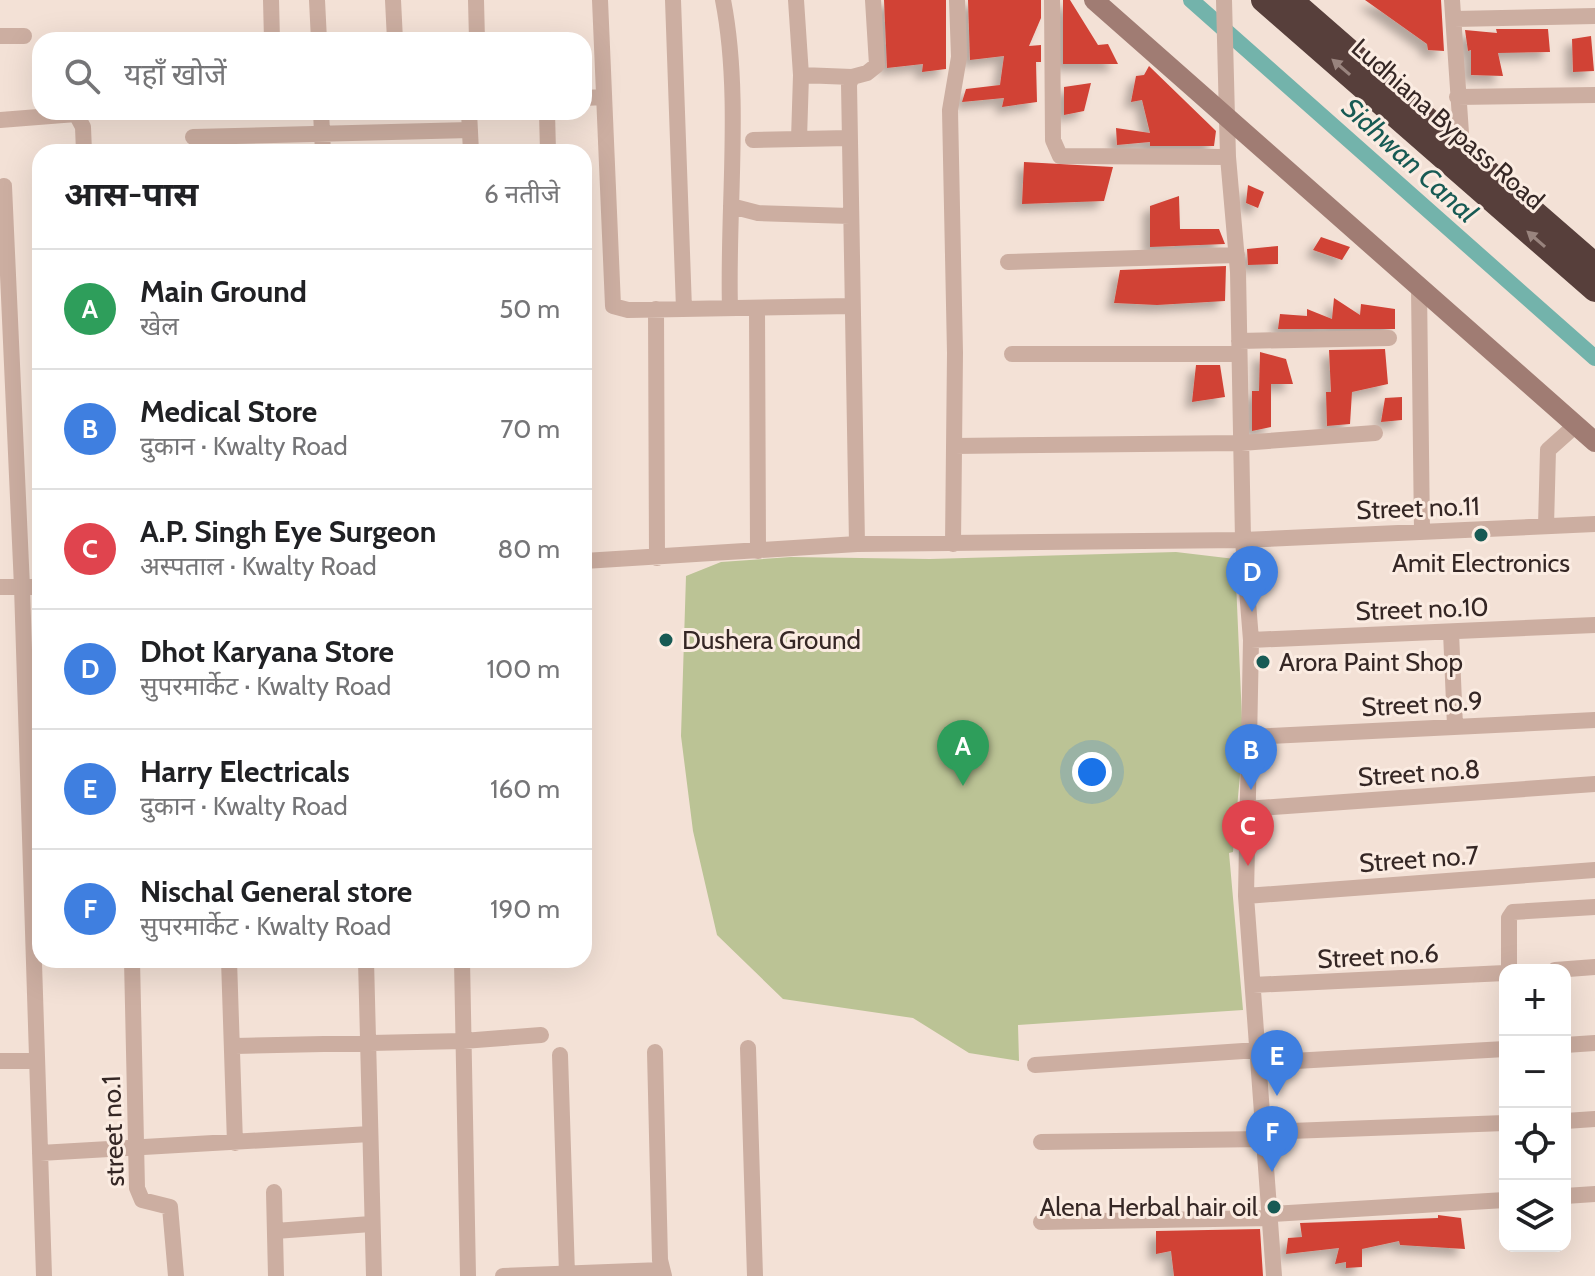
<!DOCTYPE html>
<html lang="hi">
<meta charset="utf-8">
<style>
:root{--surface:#fff;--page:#f2f2f2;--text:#202124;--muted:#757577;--line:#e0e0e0;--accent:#175a54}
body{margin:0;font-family:Cabin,"Noto Sans Devanagari",sans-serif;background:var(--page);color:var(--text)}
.controls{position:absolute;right:24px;bottom:24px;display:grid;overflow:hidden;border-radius:16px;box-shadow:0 8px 32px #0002}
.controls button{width:72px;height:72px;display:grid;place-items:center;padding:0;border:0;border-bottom:2px solid var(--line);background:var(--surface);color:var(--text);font:40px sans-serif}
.you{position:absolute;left:1092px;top:772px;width:28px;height:28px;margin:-20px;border:6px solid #fff;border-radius:50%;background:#1a73e8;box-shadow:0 0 0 12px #1a73e833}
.badge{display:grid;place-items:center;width:52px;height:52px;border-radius:50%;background:var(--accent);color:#fff;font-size:26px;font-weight:700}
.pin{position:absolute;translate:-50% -66px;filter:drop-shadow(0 2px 4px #0008)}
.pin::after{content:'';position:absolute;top:42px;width:28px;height:24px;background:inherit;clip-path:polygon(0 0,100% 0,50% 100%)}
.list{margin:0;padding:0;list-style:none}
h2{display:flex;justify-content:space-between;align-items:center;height:104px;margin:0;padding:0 32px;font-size:34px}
h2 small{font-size:26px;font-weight:400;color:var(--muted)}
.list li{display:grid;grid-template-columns:52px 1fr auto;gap:24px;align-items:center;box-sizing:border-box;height:120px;padding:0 32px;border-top:2px solid var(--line)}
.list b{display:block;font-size:30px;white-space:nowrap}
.list p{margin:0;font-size:26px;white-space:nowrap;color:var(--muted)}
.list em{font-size:26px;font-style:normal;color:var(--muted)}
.icon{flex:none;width:44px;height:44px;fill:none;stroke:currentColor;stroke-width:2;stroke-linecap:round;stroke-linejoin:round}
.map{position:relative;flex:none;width:1595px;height:1276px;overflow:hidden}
.search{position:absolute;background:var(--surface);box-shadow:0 8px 32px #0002;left:32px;top:32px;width:560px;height:88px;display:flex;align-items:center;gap:20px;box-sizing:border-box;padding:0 28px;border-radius:24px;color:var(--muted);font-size:30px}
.panel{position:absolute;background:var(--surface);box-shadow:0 8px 32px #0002;left:32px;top:144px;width:560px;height:824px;border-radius:24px}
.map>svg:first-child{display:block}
.green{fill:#bbc395}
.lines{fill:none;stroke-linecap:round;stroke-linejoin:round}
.canal{stroke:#73b3ab;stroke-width:16}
.building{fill:#d14236;filter:url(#shadow)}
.street{stroke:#ccaea1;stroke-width:16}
.secondary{stroke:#a07c73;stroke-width:20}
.highway{stroke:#573f3b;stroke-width:24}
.oneway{fill:#99847e}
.poi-dot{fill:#175a54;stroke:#fbece2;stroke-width:3}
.labels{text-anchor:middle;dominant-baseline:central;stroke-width:6;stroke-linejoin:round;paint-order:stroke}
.street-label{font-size:26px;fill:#352725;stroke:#fbece2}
.poi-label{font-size:26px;fill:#352725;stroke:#fbece2;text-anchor:start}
.water-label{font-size:28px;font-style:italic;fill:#175a54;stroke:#fbece2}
</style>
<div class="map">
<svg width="1595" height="1276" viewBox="0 0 1595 1276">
<defs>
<filter id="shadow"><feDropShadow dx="-7" dy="7" stdDeviation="4" flood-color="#0004"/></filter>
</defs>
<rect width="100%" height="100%" fill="#f3e1d6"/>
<!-- green -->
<path class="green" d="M1176 552 1235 559 1243 742 1233 852 1229 853 1243 1010 1018 1025 1019 1061 969 1053 913 1018 783 999 717 935 693 831 681 736 686 576 721 562 791 557 930 559Z"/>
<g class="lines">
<!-- canal -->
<path class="canal" d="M1191 0 1595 358"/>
</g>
<!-- building -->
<path class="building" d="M884 0H946V69L922 72 923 64 887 68Z
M968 0H1041V18L1029 46 1041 45V62H1036L1037 102 1002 107 1004 98 962 102 966 89 1000 85 1004 56 970 60Z
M1063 0H1070L1098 45 1108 44 1118 64H1063Z
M1365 0H1441L1444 51 1428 50 1427 44Z
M1496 29H1548L1550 52 1498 53 1503 76 1471 75V50L1468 51 1465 30 1497 33Z
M1591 36 1594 71 1573 72 1572 39Z
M1149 66 1216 131 1214 146H1150V142L1117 145 1116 128 1150 133 1142 100 1131 102 1136 76 1144 75Z
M1091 83 1084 111 1064 115V87Z
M1024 162 1113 167 1104 201 1022 204Z
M1248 185 1264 192 1258 208 1246 203Z
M1179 196 1180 229H1219L1225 244 1150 247V206Z
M1321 237 1350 247 1342 260 1313 250Z
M1278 246V264L1248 265 1247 249Z
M1226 266 1225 301 1157 305 1114 303 1120 270Z
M1334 298 1360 315 1361 304 1395 309V329H1278L1280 314 1307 316V309L1332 319Z
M1385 349 1388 384 1352 392 1350 424 1327 426 1326 392H1331L1329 350Z
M1260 352 1286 359 1293 384H1271V427L1252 431V391H1259Z
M1196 365H1220L1225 397 1192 402Z
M1402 397V420L1381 422 1385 398Z
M1438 1215 1461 1218 1465 1249 1400 1245 1399 1241 1362 1249V1267L1346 1268V1262L1335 1264 1339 1248 1286 1254 1288 1238 1302 1237 1300 1223 1438 1218Z
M1260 1229 1263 1276H1174L1171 1251 1156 1254V1231Z"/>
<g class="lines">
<!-- street -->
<path class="street" d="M271 0 272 40
M317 0 319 40
M393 0 395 40
M476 0 477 40
M600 0 613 306 628 310 852 306
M673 0 684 309
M723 0C742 97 727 209 730 308
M796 0 801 75 852 77
M1052 0 1053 140 1060 156 1228 157
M1224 0 1228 157 1238 272 1243 540 1251 640 1246 896 1274 1276
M1452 0 1462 148
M1454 19 1595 16
M0 36H24
M1457 97 1595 95
M584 98 604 97
M321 112 323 152
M469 112 471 152
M547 112 548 152
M0 120 76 114 83 127 84 152
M193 137 470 130
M799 139 801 75
M753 140 849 138
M4 186 22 587 44 1276
M731 206 758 213 850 216
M1008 262 1237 255
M1419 288 1422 532
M757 308 758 551
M656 309 657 558
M1239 341 1389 338
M1012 354H1239
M954 446 1241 443 1375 433
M1546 526 1548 450 1576 425
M857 544 849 84 852 77 867 73 877 65 873 0
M953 544 955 353 950 110 959 57 957 0
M584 561 857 544 1243 540 1595 524
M0 587H40
M1451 632 1455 726
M1251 640 1595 625
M1251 737 1595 720
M1246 809 1595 784
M1246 896 1595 870
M132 960 137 1188 142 1200 170 1207 176 1276
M229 960 235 1143
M366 960 374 1276
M462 960 468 1276
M1509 970V918L1513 912 1595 907
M1555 970 1595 967
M1253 985 1505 973
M1565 1045 1595 1043
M235 1046 463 1041 541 1035
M748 1048 755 1276
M655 1052 660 1260 664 1276
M560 1055 567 1274
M0 1061H36
M1259 1063 1505 1049
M1035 1065 1258 1050
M1565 1121 1595 1119
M1266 1132 1505 1123
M1041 1142 1264 1139
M40 1153 370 1134
M274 1192 276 1276
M1565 1196 1595 1194
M1272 1214 1505 1200
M1041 1222 1271 1218
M275 1231 371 1224
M503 1276 662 1270"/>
<!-- secondary -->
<path class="secondary" d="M1094 0 1595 442"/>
<!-- highway -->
<path class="highway" d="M1263 0 1595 290
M1291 0 1595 265"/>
</g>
<!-- one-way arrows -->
<defs><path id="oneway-solid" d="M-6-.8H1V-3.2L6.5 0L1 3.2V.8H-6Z" transform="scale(2)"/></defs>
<g class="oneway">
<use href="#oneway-solid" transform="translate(1341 67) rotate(-139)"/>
<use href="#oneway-solid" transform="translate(1536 239) rotate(-139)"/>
</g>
<!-- markers -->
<g class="poi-dot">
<circle cx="1481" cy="535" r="8"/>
<circle cx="666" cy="640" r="8"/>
<circle cx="1263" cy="662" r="8"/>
<circle cx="1274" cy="1207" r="8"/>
</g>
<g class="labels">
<!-- street labels -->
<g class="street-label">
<text transform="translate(1448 124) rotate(41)">Ludhiana Bypass Road</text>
<text transform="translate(1418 508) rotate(-2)">Street no.11</text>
<text transform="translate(1422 609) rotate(-2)">Street no.10</text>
<text transform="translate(1422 704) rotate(-3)">Street no.9</text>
<text transform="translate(1419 773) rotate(-4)">Street no.8</text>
<text transform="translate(1419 859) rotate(-4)">Street no.7</text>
<text transform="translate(1378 956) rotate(-3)">Street no.6</text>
<text transform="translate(113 1131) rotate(-92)">street no.1</text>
</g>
<!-- poi labels -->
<g class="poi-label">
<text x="1481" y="563" text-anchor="middle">Amit Electronics</text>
<text x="682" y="640">Dushera Ground</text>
<text x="1279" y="662">Arora Paint Shop</text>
<text x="1258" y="1207" text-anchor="end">Alena Herbal hair oil</text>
</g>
<!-- water labels -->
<g class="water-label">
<text transform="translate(1410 160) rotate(42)">Sidhwan Canal</text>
</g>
</g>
</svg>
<div class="controls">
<button>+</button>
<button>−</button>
<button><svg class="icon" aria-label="locate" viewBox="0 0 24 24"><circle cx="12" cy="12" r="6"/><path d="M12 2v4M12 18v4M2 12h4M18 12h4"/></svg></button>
<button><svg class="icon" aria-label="layers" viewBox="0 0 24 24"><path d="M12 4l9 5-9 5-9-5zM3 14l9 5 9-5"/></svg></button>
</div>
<div class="you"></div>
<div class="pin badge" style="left:963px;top:786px;background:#2e9e5b">A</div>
<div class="pin badge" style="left:1251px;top:790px;background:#3f7fe0">B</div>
<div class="pin badge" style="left:1248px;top:866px;background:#e0444e">C</div>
<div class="pin badge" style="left:1252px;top:612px;background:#3f7fe0">D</div>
<div class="pin badge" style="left:1277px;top:1096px;background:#3f7fe0">E</div>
<div class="pin badge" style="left:1272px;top:1172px;background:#3f7fe0">F</div>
<div class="search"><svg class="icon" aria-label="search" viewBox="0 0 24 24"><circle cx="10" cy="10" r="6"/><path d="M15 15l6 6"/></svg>यहाँ खोजें</div>
<section class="panel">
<h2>आस-पास<small>6 नतीजे</small></h2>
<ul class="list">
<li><span class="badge" style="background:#2e9e5b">A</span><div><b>Main Ground</b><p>खेल</p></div><em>50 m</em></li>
<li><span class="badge" style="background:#3f7fe0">B</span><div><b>Medical Store</b><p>दुकान · Kwalty Road</p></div><em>70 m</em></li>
<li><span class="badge" style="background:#e0444e">C</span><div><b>A.P. Singh Eye Surgeon</b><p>अस्पताल · Kwalty Road</p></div><em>80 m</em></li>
<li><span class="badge" style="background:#3f7fe0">D</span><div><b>Dhot Karyana Store</b><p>सुपरमार्केट · Kwalty Road</p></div><em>100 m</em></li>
<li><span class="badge" style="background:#3f7fe0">E</span><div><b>Harry Electricals</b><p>दुकान · Kwalty Road</p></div><em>160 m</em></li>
<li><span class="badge" style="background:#3f7fe0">F</span><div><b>Nischal General store</b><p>सुपरमार्केट · Kwalty Road</p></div><em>190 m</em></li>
</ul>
</section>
</div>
